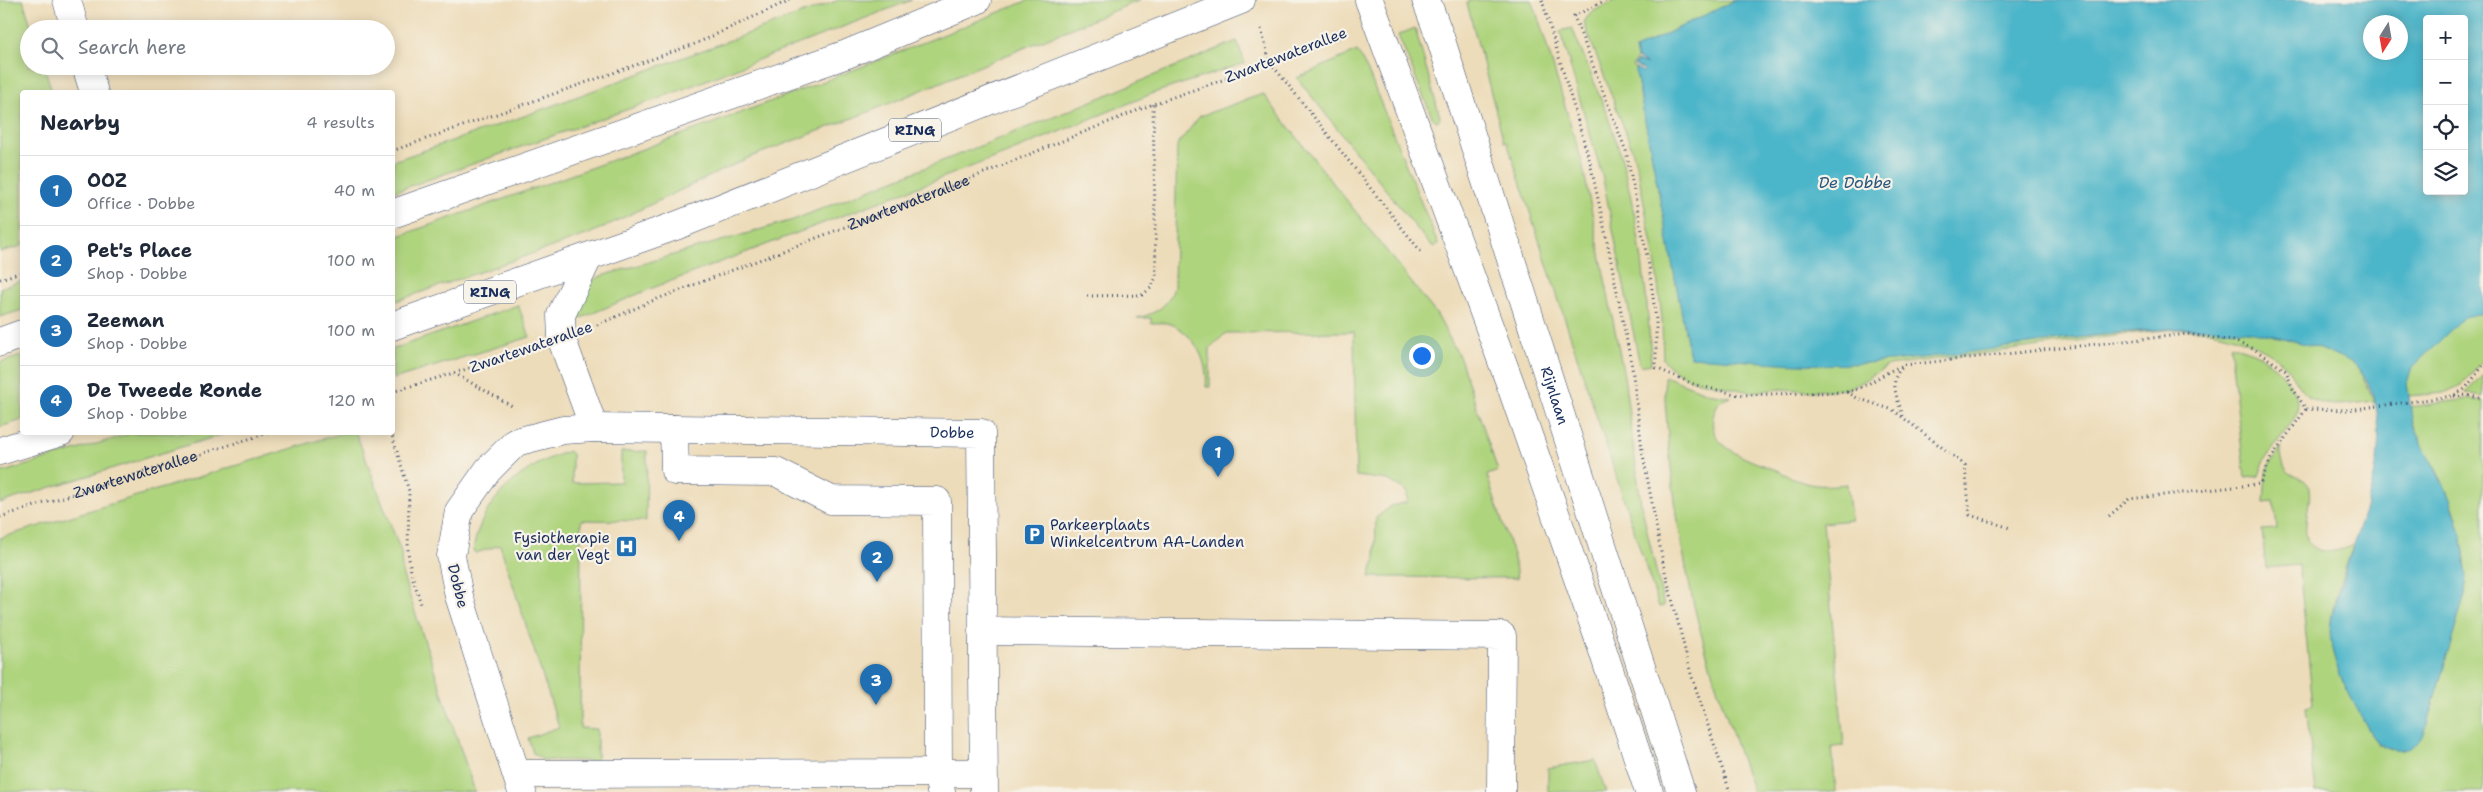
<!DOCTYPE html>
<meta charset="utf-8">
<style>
:root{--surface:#fff;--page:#f2f2f3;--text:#1f2937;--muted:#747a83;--line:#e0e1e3;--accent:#1f6fb2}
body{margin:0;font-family:"Shantell Sans",sans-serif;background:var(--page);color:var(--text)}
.controls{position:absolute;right:15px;top:15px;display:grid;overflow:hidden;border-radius:5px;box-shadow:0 2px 12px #0003}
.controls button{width:45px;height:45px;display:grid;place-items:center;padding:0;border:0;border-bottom:1px solid var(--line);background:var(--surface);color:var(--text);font:25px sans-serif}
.compass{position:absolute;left:2363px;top:15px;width:45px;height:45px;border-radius:50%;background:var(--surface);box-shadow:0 2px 12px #0003;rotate:191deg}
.you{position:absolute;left:1421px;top:355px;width:18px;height:18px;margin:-12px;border:4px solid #fff;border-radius:50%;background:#1a73e8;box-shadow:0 0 0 8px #1a73e833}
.badge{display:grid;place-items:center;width:32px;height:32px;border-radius:50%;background:var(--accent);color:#fff;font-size:16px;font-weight:700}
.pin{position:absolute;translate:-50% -41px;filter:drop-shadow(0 1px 2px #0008)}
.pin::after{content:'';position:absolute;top:26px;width:18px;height:15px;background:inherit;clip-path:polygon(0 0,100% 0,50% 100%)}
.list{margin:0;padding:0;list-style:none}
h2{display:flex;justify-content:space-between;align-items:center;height:65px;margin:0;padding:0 20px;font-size:21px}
h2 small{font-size:16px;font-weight:400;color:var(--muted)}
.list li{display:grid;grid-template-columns:32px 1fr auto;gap:15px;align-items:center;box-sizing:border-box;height:70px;padding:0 20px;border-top:1px solid var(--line)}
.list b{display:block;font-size:19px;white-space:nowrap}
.list p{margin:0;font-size:16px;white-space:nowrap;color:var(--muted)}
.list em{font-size:16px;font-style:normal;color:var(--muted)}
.icon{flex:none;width:28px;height:28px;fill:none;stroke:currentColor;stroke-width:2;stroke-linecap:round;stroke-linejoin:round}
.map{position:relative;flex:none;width:2483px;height:792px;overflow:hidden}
.search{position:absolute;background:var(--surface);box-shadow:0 2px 12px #0003;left:20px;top:20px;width:375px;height:55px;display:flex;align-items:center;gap:12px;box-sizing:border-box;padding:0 18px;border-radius:28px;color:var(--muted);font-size:19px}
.panel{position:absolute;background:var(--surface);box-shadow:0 2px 12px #0003;left:20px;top:90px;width:375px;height:345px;border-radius:5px}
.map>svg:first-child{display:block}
.green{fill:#afd47e;stroke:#65826e}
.water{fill:#4bb5c9;stroke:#337294;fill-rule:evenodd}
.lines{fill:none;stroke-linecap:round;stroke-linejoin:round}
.minor-casing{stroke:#3a496c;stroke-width:29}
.major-casing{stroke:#3a496c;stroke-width:29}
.path{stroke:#3a496c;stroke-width:3;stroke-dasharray:1 4;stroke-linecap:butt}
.minor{stroke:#fff;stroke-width:28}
.major{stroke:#fff;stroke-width:28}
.labels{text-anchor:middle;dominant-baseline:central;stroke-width:4.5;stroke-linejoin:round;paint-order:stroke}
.shield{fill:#f7f3e8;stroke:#5d6a87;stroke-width:1}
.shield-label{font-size:14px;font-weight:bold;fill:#1b2f5e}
.street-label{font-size:15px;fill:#1b2f5e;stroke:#f7f3e8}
.poi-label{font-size:15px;fill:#1b2f5e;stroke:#f7f3e8;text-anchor:start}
.water-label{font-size:16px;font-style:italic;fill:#29577e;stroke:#f7f3e8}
</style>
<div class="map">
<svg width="2483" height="792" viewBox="0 0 2483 792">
<rect width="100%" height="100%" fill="#f7f3e8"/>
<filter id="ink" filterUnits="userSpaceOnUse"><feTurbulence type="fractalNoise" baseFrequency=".02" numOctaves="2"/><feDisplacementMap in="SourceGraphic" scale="10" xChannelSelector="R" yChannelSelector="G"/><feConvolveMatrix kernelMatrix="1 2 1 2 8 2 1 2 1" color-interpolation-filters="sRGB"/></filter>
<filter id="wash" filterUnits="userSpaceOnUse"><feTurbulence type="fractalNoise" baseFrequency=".0096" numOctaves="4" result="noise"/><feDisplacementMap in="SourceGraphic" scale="20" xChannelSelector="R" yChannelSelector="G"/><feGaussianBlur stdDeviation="1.12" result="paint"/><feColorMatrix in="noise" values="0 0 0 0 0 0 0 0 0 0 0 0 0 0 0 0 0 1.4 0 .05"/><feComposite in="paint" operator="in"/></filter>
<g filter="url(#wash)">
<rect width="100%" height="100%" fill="#eddcb9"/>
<!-- green -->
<path class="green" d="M0 0H23L32 29H29V66H44L52 92H22V246L0 252Z
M839 0H912L660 98 393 192V161L516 119Z
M1029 0H1140L871 111 748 158 589 234 393 302V238C607 163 820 86 1029 0Z
M1472 0H1532L1539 20 1582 162 1624 376 1641 504 1664 606 1659 607 1507 142H1504L1467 3Z
M1616 0H1736L1635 49 1637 58 1632 66 1635 68 1690 357 1865 363 2121 333 2176 328 2246 329 2303 343 2345 358 2356 366 2362 373 2374 401C2356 403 2330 409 2314 400 2302 394 2297 381 2290 371 2275 351 2234 334 2210 331 2169 326 2125 335 2085 340 2020 349 1954 357 1889 365L1858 384 1846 389 1815 391 1781 389 1750 392 1690 379 1672 369 1663 359 1662 319 1656 267 1639 176 1632 149 1584 23C1588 11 1606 5 1616 0Z
M1415 28 1440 117 1439 120 1436 121 1432 117 1398 35Z
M1572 28C1590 73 1611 118 1623 164 1640 229 1648 297 1651 364L1640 366 1603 179 1560 31Z
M1237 41 1245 63 1154 93 1007 153 650 289 572 322 587 284 601 276 793 220 1056 116Z
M1357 51 1367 69 1438 244 1435 247 1429 244 1297 78Z
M1263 94 1437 315 1460 358 1498 471 1487 475 1514 558 1517 578 1370 577 1375 558 1376 518 1391 506 1407 502V491L1388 480 1356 476 1354 332 1226 333 1210 348V387H1206C1209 363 1195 334 1171 324 1166 322 1157 323 1151 323V318H1137C1155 314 1169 306 1174 287L1177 145 1200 116Z
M22 281V310L0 317V288Z
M518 305 530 337 393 379V349Z
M2483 313V360L2468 379 2461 385 2444 393 2408 396 2407 382 2412 368 2464 316Z
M2230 345C2240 348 2250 350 2259 355 2276 365 2307 396 2295 417 2283 437 2265 453 2259 476L2245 478Z
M22 356V420L0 427V362Z
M2483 374V396L2466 393Z
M1667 377 1708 393 1730 397 1719 402C1694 444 1747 459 1776 470 1788 475 1802 484 1816 485 1826 486 1837 485 1847 484L1851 520 1823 523 1844 746 1832 747 1836 792H1753C1733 736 1713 680 1698 622 1678 542 1668 460 1664 378Z
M2467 399 2483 401V792H2316L2306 707 2313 705 2299 565 2266 568 2262 530 2277 529 2274 501 2264 502 2266 472 2281 446C2280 485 2306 471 2309 488 2312 506 2301 525 2308 543 2323 556 2337 552 2353 545 2344 574 2327 610 2331 641 2335 674 2357 707 2372 736L2378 744 2391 750 2424 734 2465 595C2469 553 2458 510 2438 473 2426 451 2412 432 2410 407Z
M133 433H227L0 503V473Z
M342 433H356L401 552 402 573 475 792H0V538Z
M569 451 572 454V483L621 482V452L647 451 646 521 581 520 580 728 597 729V758L594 761 543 760 533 753 528 738 559 727 500 545 476 553 473 551C481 499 522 466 569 451Z
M1595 760 1606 792H1548V768Z"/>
<!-- water -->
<path class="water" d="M1736 0H2483V313L2464 317 2412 368 2407 382 2413 426 2450 498 2461 533 2467 576 2465 595 2424 734C2411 756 2387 755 2372 736 2357 707 2336 676 2331 643 2328 622 2336 601 2342 581 2358 529 2383 474 2378 420 2376 403 2370 378 2356 366 2347 358 2333 354 2322 350 2239 318 2160 328 2074 338 2005 347 1936 358 1866 363 1808 368 1748 360 1690 357L1635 68 1643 72 1644 70 1634 65 1637 61 1647 64 1637 58 1635 49ZM2427 19H2464V191H2427ZM2370 22H2400V52H2370Z"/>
</g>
<g filter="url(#ink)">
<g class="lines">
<defs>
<g id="minor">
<path d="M67 0 75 29"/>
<path d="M1369 0 1510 383 1602 648 1649 792"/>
<path id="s3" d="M1426 0 1440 37 1681 792"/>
<path d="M86 66 94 92"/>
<path d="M588 258 561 315 562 340 594 428"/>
<path d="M674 429 675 471 776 472 831 500 937 501 938 774 941 792"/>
<path d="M982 631 1502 636 1501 792"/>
<path d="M518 774 983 773"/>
<path id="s4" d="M522 792 459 596 451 556 459 511 488 470 516 442 563 430 594 428 981 433 984 792"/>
</g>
<path id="major" d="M392 214 847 54 977 0
M392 326 678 225 1241 0
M0 342 22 334
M0 451 61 432"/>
</defs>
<!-- minor casing -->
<use href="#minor" class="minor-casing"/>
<!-- major casing -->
<use href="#major" class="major-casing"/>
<!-- path -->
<g class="path">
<path d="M1542 0 1590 162 1606 236 1632 367 1642 449 1663 563 1691 674 1730 792"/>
<path d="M1606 0 1574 16 1626 151 1649 266 1656 320V368L1696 385 1739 395 1846 392C1868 389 1883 371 1905 365L2188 334 2233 341 2254 349 2286 371 2293 389 2306 409 2348 410 2453 396 2465 389 2483 366"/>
<path d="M1261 29 1270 62 1422 253"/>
<path d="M392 151 695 44 790 0"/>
<path d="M0 279 22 272"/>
<path d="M1087 296 1142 295 1151 288 1156 277 1153 104"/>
<path id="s1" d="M597 325 652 301 952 186 1153 104 1315 48 1344 35"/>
<path d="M454 373 512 406"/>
<path d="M392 392 528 350"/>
<path d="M1847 392 1857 398 1893 410 1965 465 1970 515 2010 528"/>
<path d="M2454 396 2467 395 2483 399"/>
<path d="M1903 416C1898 399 1887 380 1903 367"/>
<path d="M391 432 409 491 408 552 411 572 422 607"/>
<path d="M2109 516 2129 499 2260 484 2271 458 2306 409"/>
<path id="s2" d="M0 517 271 432"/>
</g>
<!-- minor -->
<use href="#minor" class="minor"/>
<!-- major -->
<use href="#major" class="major"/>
</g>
</g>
<!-- icons -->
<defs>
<symbol id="parking-square" viewBox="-11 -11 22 22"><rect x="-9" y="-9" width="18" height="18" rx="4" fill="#1f6fb2" stroke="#f7f3e8"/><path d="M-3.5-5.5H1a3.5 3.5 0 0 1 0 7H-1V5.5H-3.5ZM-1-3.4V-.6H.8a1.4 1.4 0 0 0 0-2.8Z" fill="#fff"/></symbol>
<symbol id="hospital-square" viewBox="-11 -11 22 22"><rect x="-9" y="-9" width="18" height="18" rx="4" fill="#1f6fb2" stroke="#f7f3e8"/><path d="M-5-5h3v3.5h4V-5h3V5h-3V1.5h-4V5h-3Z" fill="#fff"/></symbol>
</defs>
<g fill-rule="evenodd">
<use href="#parking-square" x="1022" y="522" width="25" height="25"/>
<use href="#hospital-square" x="614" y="534" width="25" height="25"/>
</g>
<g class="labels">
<!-- shield labels -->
<g class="shield">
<rect x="889" y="118.5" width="52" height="23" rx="4"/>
<rect x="464" y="280.5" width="52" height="23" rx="4"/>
</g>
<g class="shield-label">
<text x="915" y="130">RING</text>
<text x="490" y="292">RING</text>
</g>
<!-- street labels -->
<g class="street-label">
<text transform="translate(1286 55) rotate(-21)">Zwartewaterallee</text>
<text stroke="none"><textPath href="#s1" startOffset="335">Zwartewaterallee</textPath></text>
<text transform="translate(531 347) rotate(-19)">Zwartewaterallee</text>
<text stroke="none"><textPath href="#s3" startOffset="416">Rijnlaan</textPath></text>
<text stroke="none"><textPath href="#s4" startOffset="820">Dobbe</textPath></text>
<text stroke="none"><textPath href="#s2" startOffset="142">Zwartewaterallee</textPath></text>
<text transform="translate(458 586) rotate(76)">Dobbe</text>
</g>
<!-- poi labels -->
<g class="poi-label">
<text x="1050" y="525">Parkeerplaats<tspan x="1050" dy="17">Winkelcentrum AA-Landen</tspan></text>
<text x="610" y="538" text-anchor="end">Fysiotherapie<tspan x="610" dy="17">van der Vegt</tspan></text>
</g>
<!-- water labels -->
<g class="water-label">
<text x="1855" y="182">De Dobbe</text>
</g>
</g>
</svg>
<div class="controls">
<button>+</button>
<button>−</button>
<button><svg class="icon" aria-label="locate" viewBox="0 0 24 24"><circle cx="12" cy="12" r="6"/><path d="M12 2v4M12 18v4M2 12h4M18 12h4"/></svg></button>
<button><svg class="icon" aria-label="layers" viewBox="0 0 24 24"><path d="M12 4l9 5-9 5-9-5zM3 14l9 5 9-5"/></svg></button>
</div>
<svg class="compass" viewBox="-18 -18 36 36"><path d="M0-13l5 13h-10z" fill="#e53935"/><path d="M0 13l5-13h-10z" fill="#747a83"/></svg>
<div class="you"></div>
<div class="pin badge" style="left:1218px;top:477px">1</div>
<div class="pin badge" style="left:877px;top:582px">2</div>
<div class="pin badge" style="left:876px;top:705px">3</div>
<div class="pin badge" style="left:679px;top:541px">4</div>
<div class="search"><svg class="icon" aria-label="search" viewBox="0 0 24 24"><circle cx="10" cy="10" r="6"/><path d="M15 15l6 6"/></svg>Search here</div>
<section class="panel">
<h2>Nearby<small>4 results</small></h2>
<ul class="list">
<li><span class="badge">1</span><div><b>OOZ</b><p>Office · Dobbe</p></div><em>40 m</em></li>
<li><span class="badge">2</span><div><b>Pet's Place</b><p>Shop · Dobbe</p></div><em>100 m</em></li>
<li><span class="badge">3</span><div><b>Zeeman</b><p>Shop · Dobbe</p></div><em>100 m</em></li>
<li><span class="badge">4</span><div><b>De Tweede Ronde</b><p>Shop · Dobbe</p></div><em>120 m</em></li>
</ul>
</section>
</div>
